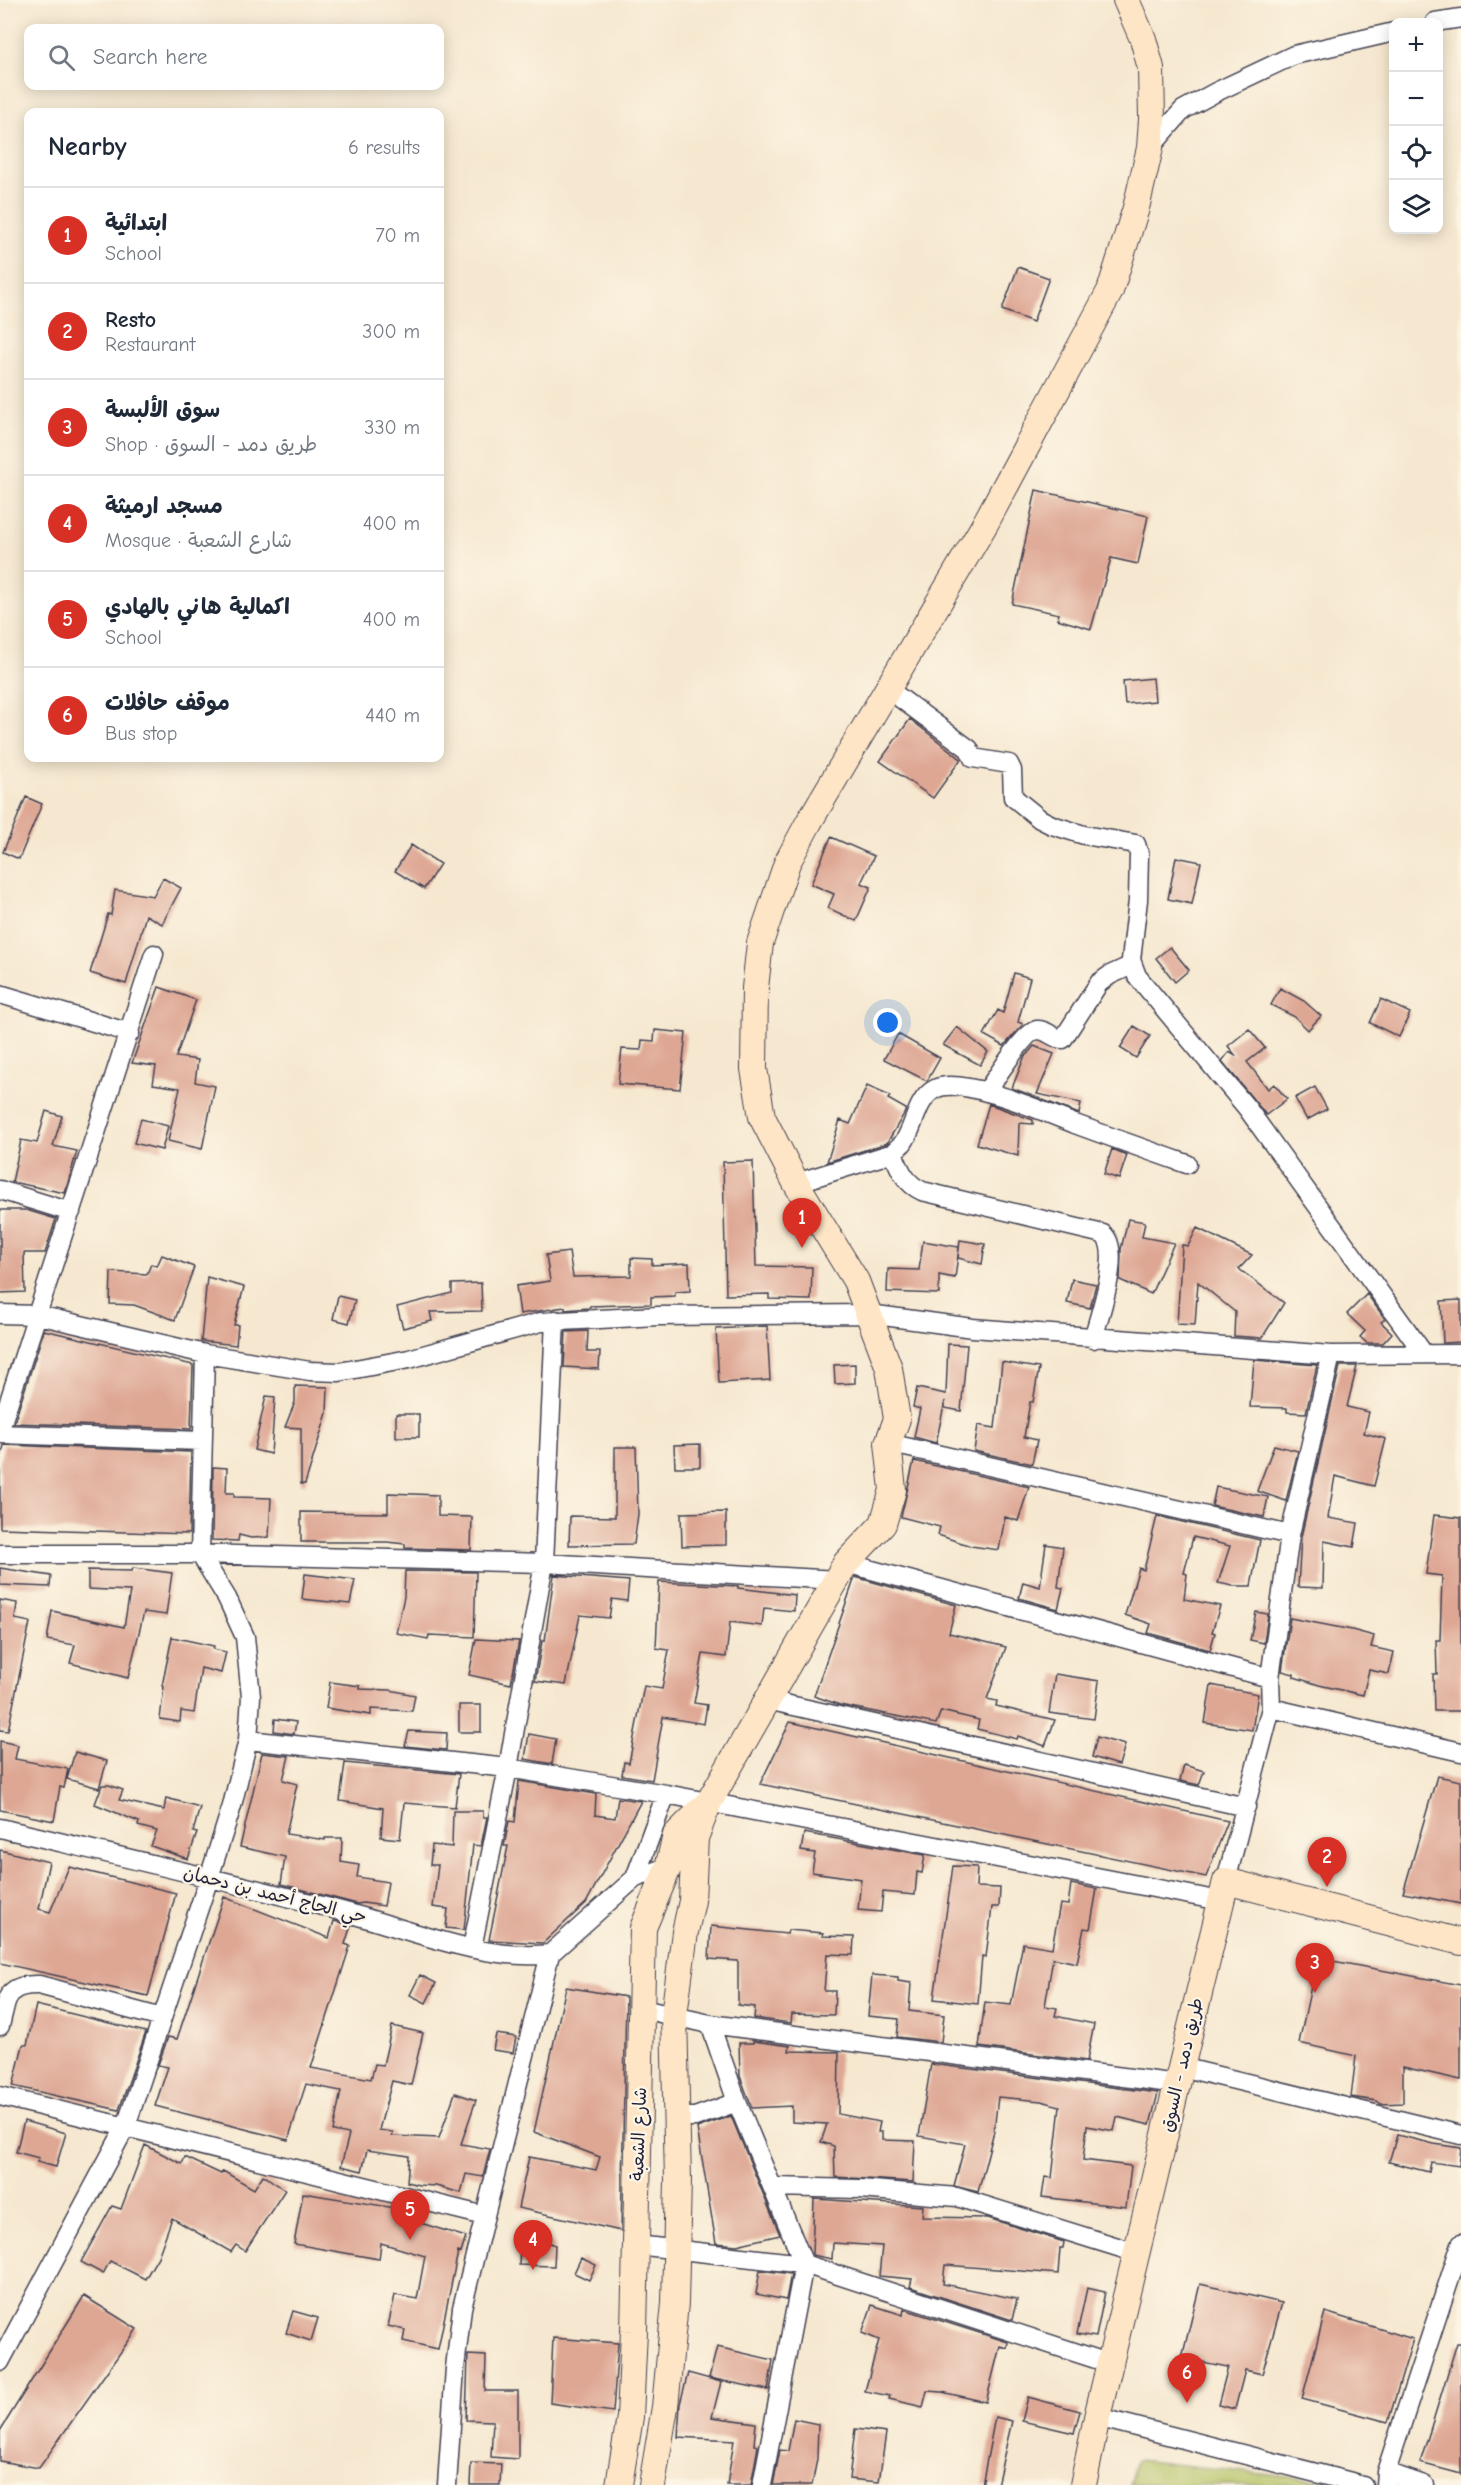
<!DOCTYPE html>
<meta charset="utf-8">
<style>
:root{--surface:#fff;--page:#f6f6f7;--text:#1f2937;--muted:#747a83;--line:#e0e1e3;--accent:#d93025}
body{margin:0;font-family:"Comic Neue","Playpen Sans Arabic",sans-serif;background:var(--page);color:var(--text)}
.controls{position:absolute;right:18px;top:18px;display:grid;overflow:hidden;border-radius:12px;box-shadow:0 3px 15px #0003}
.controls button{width:54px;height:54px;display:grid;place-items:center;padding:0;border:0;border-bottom:2px solid var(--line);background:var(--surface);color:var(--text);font:30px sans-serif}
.you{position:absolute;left:888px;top:1023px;width:21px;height:21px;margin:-15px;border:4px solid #fff;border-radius:50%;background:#1a73e8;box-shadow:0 0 0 9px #1a73e833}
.badge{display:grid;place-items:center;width:39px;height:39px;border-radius:50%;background:var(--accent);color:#fff;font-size:20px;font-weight:700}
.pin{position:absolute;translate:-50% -50px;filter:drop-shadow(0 2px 3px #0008)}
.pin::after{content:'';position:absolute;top:32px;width:21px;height:18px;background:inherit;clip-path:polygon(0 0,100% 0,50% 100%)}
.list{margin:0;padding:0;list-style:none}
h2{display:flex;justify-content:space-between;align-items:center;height:78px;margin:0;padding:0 24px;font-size:26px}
h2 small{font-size:20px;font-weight:400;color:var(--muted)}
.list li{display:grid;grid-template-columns:39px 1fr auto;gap:18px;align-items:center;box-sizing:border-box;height:96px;padding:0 24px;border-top:2px solid var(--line)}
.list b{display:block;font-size:22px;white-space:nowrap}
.list p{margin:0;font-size:20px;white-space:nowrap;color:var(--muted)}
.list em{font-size:20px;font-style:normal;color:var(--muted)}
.icon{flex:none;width:33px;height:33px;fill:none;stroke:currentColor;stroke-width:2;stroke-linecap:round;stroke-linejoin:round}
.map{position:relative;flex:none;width:1461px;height:2485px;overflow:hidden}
.search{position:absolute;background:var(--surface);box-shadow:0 3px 15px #0003;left:24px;top:24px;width:420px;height:66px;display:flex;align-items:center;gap:15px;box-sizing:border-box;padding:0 21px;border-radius:12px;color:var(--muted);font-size:22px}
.panel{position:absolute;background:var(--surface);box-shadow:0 3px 15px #0003;left:24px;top:108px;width:420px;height:654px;border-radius:12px}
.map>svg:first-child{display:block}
.green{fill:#b4c164;stroke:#6b7250;stroke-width:1.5}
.building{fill:#dea794}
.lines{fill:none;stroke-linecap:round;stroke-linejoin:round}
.street-casing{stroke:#424051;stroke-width:21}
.secondary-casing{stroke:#424051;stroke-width:28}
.street{stroke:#fff;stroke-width:18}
.secondary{stroke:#fee5c5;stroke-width:26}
.labels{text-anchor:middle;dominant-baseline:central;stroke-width:4.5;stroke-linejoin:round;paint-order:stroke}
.street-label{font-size:18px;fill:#22223b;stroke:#fcf5e5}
</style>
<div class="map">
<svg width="1461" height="2485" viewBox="0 0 1461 2485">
<rect width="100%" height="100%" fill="#fcf5e5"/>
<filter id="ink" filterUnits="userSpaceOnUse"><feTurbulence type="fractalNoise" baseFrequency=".0167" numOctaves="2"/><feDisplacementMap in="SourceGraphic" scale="12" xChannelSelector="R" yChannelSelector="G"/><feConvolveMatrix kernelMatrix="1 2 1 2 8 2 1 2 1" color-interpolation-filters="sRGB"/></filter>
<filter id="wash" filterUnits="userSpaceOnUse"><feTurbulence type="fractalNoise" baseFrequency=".008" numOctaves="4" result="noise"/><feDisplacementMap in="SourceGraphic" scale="24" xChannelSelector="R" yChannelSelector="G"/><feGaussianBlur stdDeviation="1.35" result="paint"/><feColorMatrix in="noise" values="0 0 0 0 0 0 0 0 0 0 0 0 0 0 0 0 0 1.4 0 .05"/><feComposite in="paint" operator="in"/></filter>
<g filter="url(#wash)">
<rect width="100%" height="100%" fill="#f6e8d0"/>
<!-- green -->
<path class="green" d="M1137 2460 1362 2485H1130Z"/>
<g id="blocks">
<!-- building -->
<path class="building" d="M1018 267 1049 278 1033 322 1002 310Z
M1036 490 1148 516 1138 564 1111 558 1091 629 1057 619 1059 614 1012 604Z
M1153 678 1155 701 1125 704 1123 681Z
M910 719 961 759 933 798 880 761Z
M26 797 42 804 19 859 3 852Z
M831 837 874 856 861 883 871 887 856 921 828 908 834 894 811 884Z
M411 845 440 864 424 889 395 871Z
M1176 857 1201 862 1192 904 1168 899Z
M163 878 181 888 162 924 146 915 126 984 90 973 108 914 111 915 115 890 153 896Z
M1170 947 1189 970 1175 982 1156 958Z
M1014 973 1030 978 1018 1022 1023 1024 1004 1046 984 1035 998 1010 1003 1013Z
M159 987 196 1000 176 1057 198 1060 195 1082 215 1086 202 1149 168 1141 180 1088 153 1084 156 1066 132 1063Z
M1280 988 1304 1001 1321 1016 1308 1030 1295 1017 1271 1005Z
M1381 999 1410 1013 1399 1037 1370 1023Z
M1134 1026 1150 1036 1136 1058 1120 1048Z
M957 1027 988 1052 980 1065 943 1045Z
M1249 1029 1265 1048 1247 1062 1268 1089 1274 1084 1287 1099 1266 1115 1222 1061 1229 1052 1236 1056 1228 1046Z
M655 1030 686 1033 680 1089 618 1084 622 1049 641 1050 642 1040 654 1041Z
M898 1034 940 1058 927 1081 884 1059Z
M1034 1046 1054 1054 1037 1094 1081 1103 1079 1114 1012 1088 1024 1058Z
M867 1086 890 1096 888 1099 906 1109 904 1114 887 1143 827 1162 840 1120 850 1124Z
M1315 1087 1327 1109 1307 1120 1295 1098Z
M989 1104 1033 1120V1124L1019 1123 1018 1156 977 1144Z
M46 1111 62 1116 53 1146 77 1151 65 1193 12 1182 21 1140 37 1143Z
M141 1119 168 1126 162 1150 134 1143Z
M1112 1149 1127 1155 1119 1179 1104 1174Z
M753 1161 756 1266 812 1267 811 1300 769 1299V1294L726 1295 723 1162Z
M0 1210H26L56 1219 45 1253H24L25 1292 0 1293Z
M1128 1219 1145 1222 1142 1237 1174 1243 1151 1294 1120 1280 1121 1249Z
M1197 1228 1252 1255 1239 1269 1284 1303 1262 1338 1234 1336 1235 1312 1198 1282 1195 1325 1177 1324 1182 1245 1188 1246Z
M960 1240 985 1244 982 1264 958 1258Z
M923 1241 959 1247 955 1278 939 1275V1294L887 1292 888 1269 919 1270Z
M569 1252 573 1277 631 1276V1258L652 1259V1265L689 1263 690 1291 675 1292V1296L651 1297V1304L590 1306 589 1308 565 1310V1307L520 1314 516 1286 550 1281 546 1255Z
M162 1255 194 1267 175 1320 134 1305 110 1304 111 1272 147 1274 151 1264 157 1266Z
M207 1277 244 1287 234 1325H238L236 1345 201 1341Z
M1072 1279 1096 1284 1090 1308 1067 1303Z
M481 1283 482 1311 430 1312 432 1321 403 1328 397 1307 452 1293V1284Z
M1367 1294 1385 1319 1381 1322 1392 1333 1383 1343H1367L1360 1337 1365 1331 1347 1314Z
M338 1296 355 1300 349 1323 333 1319Z
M1461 1300V1342L1443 1343 1441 1301Z
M767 1326 770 1380 719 1383 716 1329Z
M44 1330 193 1365 191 1429 14 1423Z
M588 1331 587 1352H600L599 1369 564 1367 566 1332Z
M948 1344 967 1345 961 1411 945 1408V1401L936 1443 914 1437 920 1409 913 1407 917 1388 946 1394Z
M1254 1360 1317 1365 1306 1413 1287 1412V1408L1250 1407Z
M1002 1362 1039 1368 1033 1402H1030L1024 1437 1037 1440 1032 1464 974 1451 978 1425 995 1428Z
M855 1364V1383L835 1384 834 1365Z
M1340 1366H1357L1347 1407 1369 1412 1364 1433 1386 1439 1374 1486 1335 1476 1328 1518 1358 1523 1354 1547 1324 1541 1323 1588 1298 1587 1301 1537Z
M295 1386 328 1387 327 1413 305 1484H301V1428L285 1427 295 1402Z
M266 1396 275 1397 271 1454 254 1450Z
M396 1414H419V1437H396Z
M700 1444V1467H675L674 1445Z
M4 1445 191 1452 189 1534 0 1528V1462Z
M1274 1445 1298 1451 1286 1501 1257 1491Z
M615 1447H636L638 1514 634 1544 569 1545 570 1516 615 1517Z
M914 1461 1029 1487 1018 1521 1005 1517 999 1550 971 1546 938 1535 940 1527 901 1517Z
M213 1467 227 1468 226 1493H234V1497L271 1498 269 1537 251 1538 239 1535 238 1541 212 1540Z
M1216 1487 1268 1497 1264 1517 1212 1506Z
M388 1493 438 1495V1516L472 1517 471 1550 405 1548V1544L387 1542H301V1512L388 1513Z
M726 1512V1545L682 1546 681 1513Z
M1434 1515 1461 1518V1711H1434L1433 1674H1437L1436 1640H1440L1442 1576 1426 1574Z
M1157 1516 1260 1540 1251 1586H1233L1218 1583 1230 1546 1193 1537 1184 1573 1187 1574 1184 1599 1220 1606 1212 1632 1215 1633 1210 1650 1148 1633 1151 1624 1125 1615 1139 1568 1144 1570Z
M1046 1544 1063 1547 1058 1587 1063 1588 1058 1609 1019 1598 1023 1582 1040 1587Z
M0 1568 51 1576 50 1587 0 1585Z
M133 1568 172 1573 166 1615 144 1612 128 1678 70 1663 75 1645 47 1640 52 1611 124 1627 130 1591 88 1589V1570L132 1571Z
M405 1571 476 1572 474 1637 429 1635 428 1639 396 1633 404 1597Z
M305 1574 355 1580 350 1604 302 1599Z
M554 1575 629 1581 627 1601 612 1599 609 1618 580 1615 566 1685 535 1681 542 1641H545Z
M855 1577 956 1605 949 1633 1006 1647 987 1699 997 1701 996 1706 1055 1720 1045 1746 1018 1736 1017 1739 977 1729 979 1720 941 1711 936 1724 840 1705 814 1696Z
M659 1582 738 1586V1588L795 1595 794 1611 764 1608 762 1626 730 1622 726 1657 703 1654 694 1703 707 1705 704 1724 663 1717 652 1780 622 1775 624 1762 629 1763 644 1686 662 1689 669 1650 656 1648Z
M0 1600 17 1603 15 1619 30 1622 8 1731 0 1730Z
M1256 1612 1268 1614 1264 1643 1250 1640Z
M1290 1618 1352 1630 1374 1636 1371 1647 1394 1652 1389 1674 1369 1670 1363 1695 1319 1685 1294 1677V1674L1282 1671Z
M172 1637 214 1646 213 1649 226 1652 221 1673 201 1668 194 1713 181 1711 180 1722 160 1719 164 1687 162 1686Z
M476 1639 519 1641 511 1684 469 1675Z
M1055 1674 1099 1681 1094 1719 1049 1713Z
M330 1682 360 1686V1689L390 1690 415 1695 412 1711 371 1709V1715L326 1708Z
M1211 1685 1258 1694 1252 1730 1205 1723Z
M459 1705H481V1732H459Z
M275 1719 296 1722 294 1734 274 1731Z
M790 1722 862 1738 1228 1821 1206 1877 760 1784Z
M409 1731 447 1733 446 1750 405 1746Z
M529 1734 556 1739 552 1764 525 1759Z
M1097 1737 1125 1745 1119 1765 1092 1757Z
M0 1741 18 1745 15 1759 68 1769 64 1788 60 1787 54 1821 0 1810Z
M75 1752 107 1761 99 1788 67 1779Z
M262 1753 289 1756 283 1780 297 1784 286 1834 325 1840V1838H342L341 1862 359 1865 357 1877 388 1882 384 1906 363 1903 357 1904 281 1884 285 1857 240 1847Z
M345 1763 459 1774 455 1807 404 1803 400 1839 381 1837 383 1808 340 1801Z
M1184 1765 1204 1771 1199 1785 1180 1781Z
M1437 1776 1461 1781V1904L1403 1893Z
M519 1781 596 1794 595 1815 615 1818 618 1798 641 1801 586 1903 543 1943 489 1940 508 1846H504L509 1821 515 1822Z
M102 1785H109L123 1790 119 1800 164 1810 166 1798 200 1807 193 1832 197 1833 188 1859 151 1846 157 1831 138 1826 139 1822 95 1804Z
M453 1811H483V1817H487L481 1846 473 1845 464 1930 446 1928 448 1909 433 1907 438 1865H430L432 1845 452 1847Z
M804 1833 925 1855 922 1873 917 1872 915 1895 883 1892 881 1912 858 1910 861 1879 812 1872 815 1853 801 1851Z
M0 1850 49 1862 39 1909 50 1912 69 1867 176 1893 148 1996 0 1963Z
M953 1866 977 1867 976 1887 1000 1888 999 1907H992L986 1957 982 1956 978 2004 934 1999Z
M1071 1884 1097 1889 1090 1929 1084 1928 1077 1963 1053 1958 1045 2006 1057 2008 1055 2016 1094 2024 1087 2061 979 2047 985 2002 1011 2005 1023 1943 1052 1948 1060 1904 1068 1905Z
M224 1897 329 1938 334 1921 351 1925 345 1944 350 1946 311 2068 371 2079 375 2064 383 2065 392 2026 423 2033 411 2085 392 2081 379 2130 393 2132 392 2136 439 2138 455 2093 476 2100 461 2144 490 2149 483 2177 466 2174 461 2193 436 2186 419 2185 407 2182 409 2156 367 2150 362 2171 341 2166 349 2134 333 2131 341 2091 306 2084 288 2140 155 2106 168 2067 158 2065 168 2037 177 2039Z
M711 1926 787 1934 788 1930 823 1933 822 1936 854 1937 853 1955 827 1954 824 1991H835L834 2015 792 2014 791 2023 754 2018 755 2007 738 2005V1961L709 1959Z
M1317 1958 1461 1985V2080L1403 2067V2103L1381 2104 1377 2101 1351 2097 1356 2056 1299 2043Z
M420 1975 436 1983 426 2003 410 1995Z
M872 1975 898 1977V1981L911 1983 909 2011 944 2015 941 2042 897 2037 899 2019 868 2016Z
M566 1987 626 1997 621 2231 518 2208 529 2157 596 2170 600 2157 534 2132Z
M36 2005 146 2032 119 2110 13 2086 23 2045H27Z
M496 2034 516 2037 513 2053 493 2050Z
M753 2041 790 2046 789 2051 839 2052 838 2114 880 2122 878 2132H882V2140L915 2141 913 2182 835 2177 834 2146 821 2142 827 2124 792 2122V2106L752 2108 740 2076 739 2043H753Z
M931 2064 1158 2093 1150 2125 1117 2117 1114 2131 1087 2126 1083 2160 1131 2166 1126 2207 1042 2197 1045 2177 1052 2178 1060 2106 1041 2101 998 2097 994 2131 978 2192 954 2186 965 2144 919 2136Z
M731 2116 780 2235 737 2245 716 2243 697 2128Z
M24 2121 66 2133 56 2167 37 2162 39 2158 16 2152Z
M1397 2135 1434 2144 1461 2148 1459 2166 1431 2162 1429 2172 1389 2162Z
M145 2145 182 2164 185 2157 221 2174 223 2171 254 2189 263 2175 285 2190 245 2251 236 2245 231 2252 172 2218 158 2257 145 2279 110 2261 103 2274 81 2262 112 2206 121 2209Z
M303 2193 402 2209 401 2217 466 2237 461 2253 458 2252 438 2349 403 2341 405 2330 388 2326 395 2295 417 2299 425 2256 381 2243 379 2259 294 2244Z
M814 2199 923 2206 922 2217 988 2218 1064 2242 1063 2248H1060L1058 2274 945 2265 943 2284 1017 2299 1012 2320 910 2287 912 2279 879 2276 882 2246 833 2243 832 2259 812 2255Z
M521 2229 555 2245 554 2266 519 2265Z
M581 2258 596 2265 589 2280 574 2273Z
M760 2270 791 2274 786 2300 756 2294Z
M1200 2284 1282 2303 1262 2374 1245 2370 1235 2409 1218 2405 1228 2367 1182 2358Z
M1087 2288 1105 2292 1096 2337 1077 2334Z
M84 2296 137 2329 39 2468 0 2461V2431Z
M872 2305 903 2315 904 2309 1008 2342 1007 2348 1000 2346 986 2402 942 2392 927 2391 923 2407 889 2399 890 2396 865 2391 879 2340 862 2333Z
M293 2311 318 2318 311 2341 286 2333Z
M1325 2312 1413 2339 1388 2422 1302 2399Z
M553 2338 618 2343 613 2412 550 2403Z
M1457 2343H1461V2474L1420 2463Z
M717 2347 773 2360 768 2390 709 2378Z
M468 2355 486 2356 485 2391H518V2459L491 2457 493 2421 466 2420Z
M688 2373 721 2382 712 2417 756 2423 754 2445 758 2446 751 2485H727L734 2440 678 2437 680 2404Z
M1028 2397 1080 2411 1074 2433 1022 2421Z
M995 2417 1012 2421 997 2485H982Z
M794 2419 818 2424 817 2459 812 2485H773L780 2450 788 2451Z
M855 2429 886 2433 879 2482 849 2479Z
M471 2463 501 2464 500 2485H470Z"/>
</g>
</g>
<g filter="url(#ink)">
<use href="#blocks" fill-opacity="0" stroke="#424051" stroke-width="1.5"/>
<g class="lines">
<defs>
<path id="street" d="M1435 22 1461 18
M1150 148 1183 110 1216 92 1294 55 1394 32
M888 689 969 749 973 758 1009 764 1012 770 1013 797 1040 819 1052 825 1084 835 1136 844 1139 854 1138 900 1131 960 1137 976 1247 1108 1424 1354
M0 994 130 1033
M986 1092C995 1080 1024 1032 1037 1030 1047 1029 1053 1039 1063 1039L1099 983 1110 975 1132 965
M893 1153C900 1170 905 1183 922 1191L1103 1234C1123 1251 1099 1315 1093 1339
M796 1183 893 1153C896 1149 900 1146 903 1143 915 1127 916 1099 935 1089 961 1075 1047 1113 1075 1124 1113 1138 1150 1151 1187 1164
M0 1190 71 1212
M0 1314 38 1315 205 1354 310 1371 339 1372 409 1359 541 1322 658 1316 869 1314 973 1328 1331 1355 1461 1354
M0 1429 154 954
M0 1434 202 1441
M888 1443 1290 1535
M0 1554H200L544 1563 837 1580
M846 1563 1270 1678
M767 1700 1246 1807
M1271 1708 1461 1752
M248 1740 508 1768 666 1794 1221 1901
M0 1828C114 1855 228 1881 341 1911 406 1928 483 1962 550 1954
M635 1878 666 1794
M1226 1881 1271 1708 1270 1678 1290 1535 1331 1355
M472 1948 508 1768 544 1563 555 1320
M642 2009 710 2024 1178 2084
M710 2024 737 2102 804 2264 762 2485
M0 2026C7 1998 6 1984 39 1985L162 2018
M1181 2067 1461 2135
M0 2096 485 2216
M676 2117H695L737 2102
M773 2187 860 2189 957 2197 1137 2253
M636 2245 804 2264 1111 2364
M0 2362 126 2126 209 1878 232 1806 248 1740 251 1697 245 1637 227 1598 200 1554 205 1354
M1097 2417 1363 2485
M1386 2472 1424 2485
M447 2485 455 2368 462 2308 550 1954 635 1878 676 1864
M1385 2485 1386 2472 1461 2244"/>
<path id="secondary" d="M619 2485 630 2417 634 2331 643 1928 668 1868 676 1835 702 1809
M652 2485 665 2407 675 2303 678 2180 674 2015 685 1932 692 1901 695 1838 709 1802 846 1563 883 1524 893 1490 888 1443 897 1419 889 1368 856 1281 796 1183 762 1117 754 1069 755 988 760 943 787 863 809 822 985 524 1110 291 1136 208 1150 148 1152 119 1151 68 1143 39 1126 0
M1083 2485 1097 2417 1226 1881 1461 1942"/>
</defs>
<!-- street casing -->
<use href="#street" class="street-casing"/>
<!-- secondary casing -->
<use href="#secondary" class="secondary-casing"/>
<!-- street -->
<use href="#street" class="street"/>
<!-- secondary -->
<use href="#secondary" class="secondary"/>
</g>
</g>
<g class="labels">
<!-- street labels -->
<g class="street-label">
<text transform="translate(275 1895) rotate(14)">حي الحاج أحمد بن دحمان</text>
<text transform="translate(1182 2065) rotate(-77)">طريق دمد - السوق</text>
<text transform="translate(639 2134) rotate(-88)">شارع الشعبة</text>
</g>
</g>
</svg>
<div class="controls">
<button>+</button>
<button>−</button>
<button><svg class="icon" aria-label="locate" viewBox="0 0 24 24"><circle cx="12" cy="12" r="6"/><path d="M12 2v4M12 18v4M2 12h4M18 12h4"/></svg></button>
<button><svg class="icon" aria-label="layers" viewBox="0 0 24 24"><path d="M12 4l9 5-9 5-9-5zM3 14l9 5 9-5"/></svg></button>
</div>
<div class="you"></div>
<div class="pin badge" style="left:802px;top:1248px">1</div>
<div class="pin badge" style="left:1327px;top:1887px">2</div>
<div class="pin badge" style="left:1315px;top:1993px">3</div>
<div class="pin badge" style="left:533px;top:2270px">4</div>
<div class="pin badge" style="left:410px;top:2240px">5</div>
<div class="pin badge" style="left:1187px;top:2403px">6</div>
<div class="search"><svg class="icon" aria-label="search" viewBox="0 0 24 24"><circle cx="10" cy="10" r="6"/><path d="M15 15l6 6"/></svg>Search here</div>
<section class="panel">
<h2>Nearby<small>6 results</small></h2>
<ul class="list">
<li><span class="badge">1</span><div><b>ابتدائية</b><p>School</p></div><em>70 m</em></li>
<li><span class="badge">2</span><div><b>Resto</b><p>Restaurant</p></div><em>300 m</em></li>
<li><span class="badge">3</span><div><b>سوق الألبسة</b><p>Shop · طريق دمد - السوق</p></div><em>330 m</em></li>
<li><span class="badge">4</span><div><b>مسجد ارميثة</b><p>Mosque · شارع الشعبة</p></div><em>400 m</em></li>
<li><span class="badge">5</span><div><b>اكمالية هاني بالهادي</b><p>School</p></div><em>400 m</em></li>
<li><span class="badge">6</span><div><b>موقف حافلات</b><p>Bus stop</p></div><em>440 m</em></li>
</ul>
</section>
</div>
